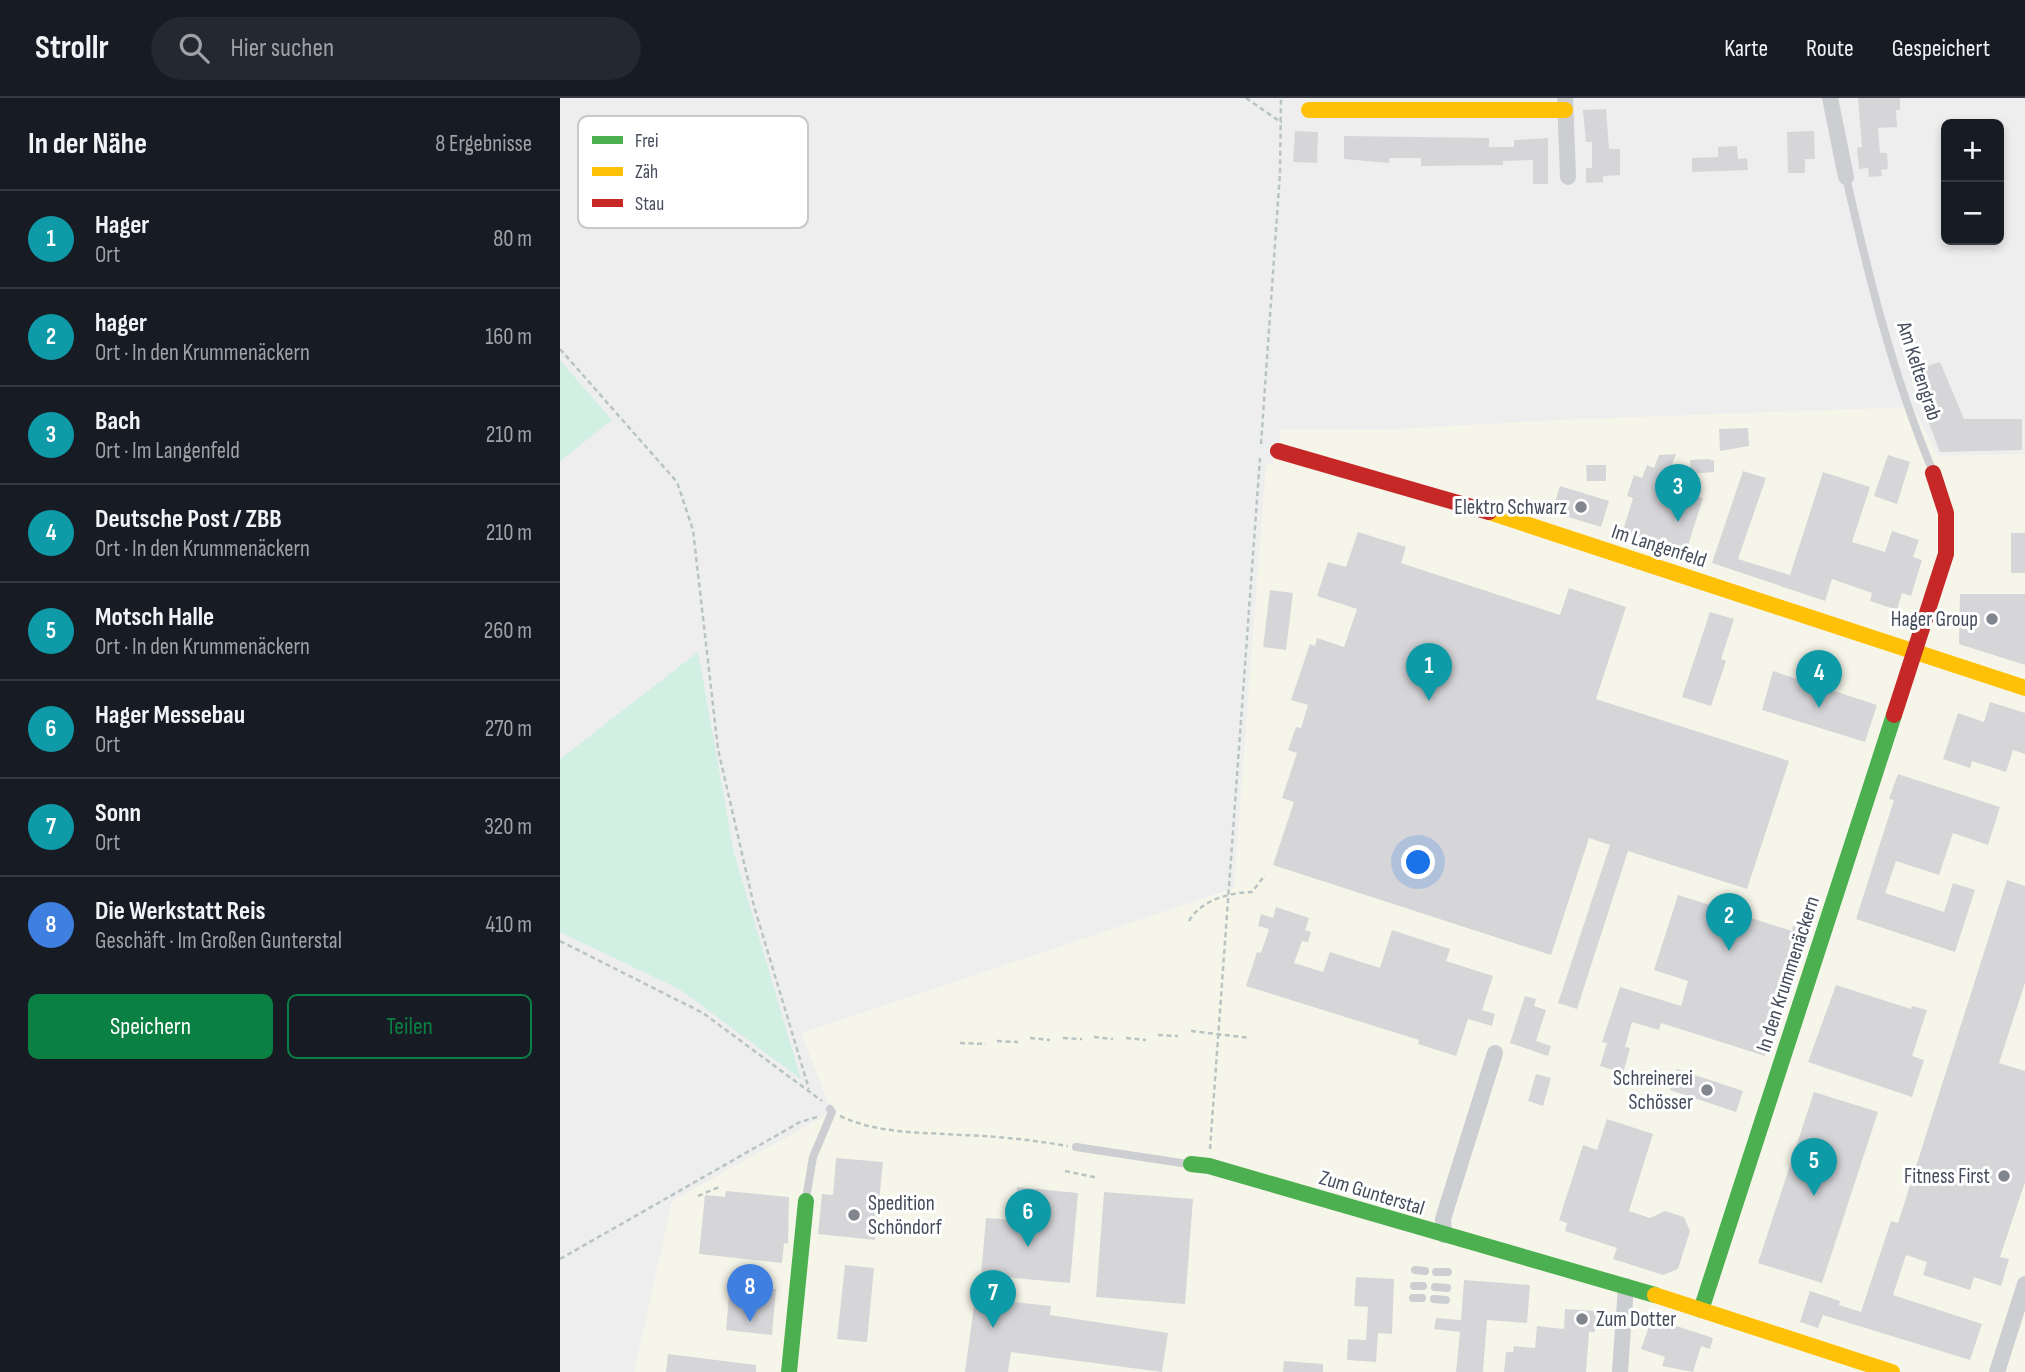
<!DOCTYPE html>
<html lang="de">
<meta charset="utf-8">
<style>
:root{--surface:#171b24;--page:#242831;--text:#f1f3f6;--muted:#9ea1a6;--line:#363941;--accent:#0b8043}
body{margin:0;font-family:"Sofia Sans Condensed",sans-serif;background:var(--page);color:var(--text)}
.controls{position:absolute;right:21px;top:21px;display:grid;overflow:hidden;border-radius:10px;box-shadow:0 4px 10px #0003}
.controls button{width:63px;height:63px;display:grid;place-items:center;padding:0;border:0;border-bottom:2px solid var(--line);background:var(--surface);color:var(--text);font:35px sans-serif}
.you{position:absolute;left:859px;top:765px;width:24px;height:24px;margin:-18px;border:5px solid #fff;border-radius:50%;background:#1a73e8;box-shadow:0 0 0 10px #1a73e833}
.badge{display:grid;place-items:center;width:46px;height:46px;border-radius:50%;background:var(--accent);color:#fff;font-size:23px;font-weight:700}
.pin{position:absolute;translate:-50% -58px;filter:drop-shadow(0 2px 4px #0008)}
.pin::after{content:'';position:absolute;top:37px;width:24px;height:21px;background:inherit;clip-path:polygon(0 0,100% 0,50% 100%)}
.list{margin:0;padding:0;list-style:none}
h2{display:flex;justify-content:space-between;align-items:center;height:91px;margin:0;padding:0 28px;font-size:30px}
h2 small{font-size:23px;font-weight:400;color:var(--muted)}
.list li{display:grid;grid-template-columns:46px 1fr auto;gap:21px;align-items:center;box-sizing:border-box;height:98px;padding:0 28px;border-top:2px solid var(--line)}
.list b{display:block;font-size:26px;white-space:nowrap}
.list p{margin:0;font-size:23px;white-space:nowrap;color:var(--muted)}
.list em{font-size:23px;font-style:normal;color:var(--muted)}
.actions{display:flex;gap:14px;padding:21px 28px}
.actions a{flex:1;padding:16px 0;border:2px solid var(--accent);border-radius:10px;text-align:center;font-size:24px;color:var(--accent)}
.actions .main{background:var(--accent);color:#fff}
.icon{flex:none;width:38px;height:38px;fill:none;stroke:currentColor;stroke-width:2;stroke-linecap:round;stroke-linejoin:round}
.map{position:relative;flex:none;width:1465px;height:1274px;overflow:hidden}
header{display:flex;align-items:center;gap:42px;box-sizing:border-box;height:98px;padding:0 35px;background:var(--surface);border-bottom:2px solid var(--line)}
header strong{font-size:33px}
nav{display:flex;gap:38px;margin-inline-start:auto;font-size:24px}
.search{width:490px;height:63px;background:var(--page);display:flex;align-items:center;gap:18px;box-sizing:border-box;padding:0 24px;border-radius:38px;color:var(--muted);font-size:26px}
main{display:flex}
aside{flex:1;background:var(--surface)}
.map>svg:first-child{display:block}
.commercial{fill:#f6f5e9}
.green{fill:#d1efe3}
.building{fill:#d6d6d9}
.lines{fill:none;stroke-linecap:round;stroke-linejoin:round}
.path{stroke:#b8c4c3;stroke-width:2.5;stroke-dasharray:5 3.5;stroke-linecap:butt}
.lane{stroke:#ccced2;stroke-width:8}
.street{stroke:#ccced2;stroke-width:16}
.fast{stroke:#4caf50;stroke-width:16}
.slow{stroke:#ffc107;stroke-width:16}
.jam{stroke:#c62828;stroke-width:16}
.poi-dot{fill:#80858e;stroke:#fff;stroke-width:2.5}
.labels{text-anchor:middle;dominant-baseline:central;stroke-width:6;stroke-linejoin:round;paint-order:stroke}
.street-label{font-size:21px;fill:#454c5b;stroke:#fff}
.poi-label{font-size:21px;fill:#454c5b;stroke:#fff;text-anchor:end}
.key{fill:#fff;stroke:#c7c9ce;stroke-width:2}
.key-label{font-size:19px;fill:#454c5b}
</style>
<header>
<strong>Strollr</strong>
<div class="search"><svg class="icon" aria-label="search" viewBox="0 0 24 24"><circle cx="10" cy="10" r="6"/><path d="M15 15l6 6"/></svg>Hier suchen</div>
<nav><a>Karte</a><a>Route</a><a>Gespeichert</a></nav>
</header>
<main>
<aside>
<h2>In der Nähe<small>8 Ergebnisse</small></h2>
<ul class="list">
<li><span class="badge" style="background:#0f9aa8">1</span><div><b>Hager</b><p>Ort</p></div><em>80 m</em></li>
<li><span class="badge" style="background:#0f9aa8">2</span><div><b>hager</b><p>Ort · In den Krummenäckern</p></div><em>160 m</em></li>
<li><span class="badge" style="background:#0f9aa8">3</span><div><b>Bach</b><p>Ort · Im Langenfeld</p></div><em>210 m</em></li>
<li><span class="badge" style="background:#0f9aa8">4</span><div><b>Deutsche Post / ZBB</b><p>Ort · In den Krummenäckern</p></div><em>210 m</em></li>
<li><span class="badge" style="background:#0f9aa8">5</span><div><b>Motsch Halle</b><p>Ort · In den Krummenäckern</p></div><em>260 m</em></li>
<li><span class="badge" style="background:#0f9aa8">6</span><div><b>Hager Messebau</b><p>Ort</p></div><em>270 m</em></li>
<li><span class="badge" style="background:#0f9aa8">7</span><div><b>Sonn</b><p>Ort</p></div><em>320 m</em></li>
<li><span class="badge" style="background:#3f7fe0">8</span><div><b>Die Werkstatt Reis</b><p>Geschäft · Im Großen Gunterstal</p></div><em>410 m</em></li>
</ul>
<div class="actions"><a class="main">Speichern</a><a>Teilen</a></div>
</aside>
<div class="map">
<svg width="1465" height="1274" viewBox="0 0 1465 1274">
<rect width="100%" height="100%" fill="#efeeee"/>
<!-- commercial -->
<path class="commercial" d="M1353 309 1378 358 1465 356V1274H74L112 1103 272 1014 241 935 674 790 706 368 713 363 718 353 721 331 819 332 998 322Z"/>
<!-- green -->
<path class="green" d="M0 262 52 322 0 363Z
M138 554 174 755 241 981 119 891 0 834V661Z"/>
<!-- building -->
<path class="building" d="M1298 0H1340V12H1336L1337 29 1318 30 1320 55H1327L1328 71 1321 72 1322 78 1309 79 1308 70 1299 71 1297 50 1302 49Z
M1046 11 1049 51H1060V77L1043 78V84L1026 85V70H1032V44H1026L1023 12Z
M735 33 758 34 757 65 733 64Z
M1254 33 1255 61H1245V75H1228L1227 34Z
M784 38 929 40V49H954V42L988 40V86H973V62L943 63V67L861 68V60H829V65L784 61Z
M1177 48 1178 61 1187 60 1188 72 1132 74V60L1158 59V49Z
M1380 264 1404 321H1462V352L1380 354 1349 274Z
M1188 330 1189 348 1160 353 1159 331Z
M1116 356 1106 383 1121 388 1119 393 1143 400 1125 457 1062 436 1073 400 1067 398 1074 377 1082 380 1087 367 1094 370 1099 357Z
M1328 357 1350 364 1337 406 1314 398Z
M1149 361 1154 363V374L1131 376 1130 362Z
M1026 367H1046V383H1027Z
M1183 373 1206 380 1178 461 1230 477 1263 374 1310 389 1292 444 1325 454 1332 433 1359 442 1353 459 1362 462 1351 498 1342 495 1337 512 1310 503 1312 495 1272 481 1265 503 1152 465Z
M1000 388 1049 403 1041 429 992 414Z
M798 434 846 449 841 465 1000 517 1009 490 1066 509 1036 601 1229 663 1187 791 1068 753 1017 911 998 905 1050 747 1029 740 991 857 713 767 734 704 722 700 737 655 728 652 736 629 741 630 748 607 731 602 750 546 755 548 757 540 784 549 797 511 757 498 768 464 786 469Z
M1451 435H1465V475H1451Z
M710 492 733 495 726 552 703 549Z
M1400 496H1465V567L1399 546Z
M1150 514 1174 521 1161 561 1166 563 1151 608 1122 599Z
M1213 573 1317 607 1305 644 1202 612Z
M1430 604 1465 615V656L1453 652 1446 674 1412 663 1410 670 1383 661 1398 615 1424 624Z
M1338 676 1440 709 1428 747 1393 735 1379 777 1336 763 1325 795 1384 814 1393 785 1415 792 1395 854 1296 821 1334 702 1329 701Z
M1447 782 1465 788V885L1439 965 1465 973V1084L1440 1159 1449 1161 1441 1188 1414 1179 1410 1192 1363 1177 1367 1164 1346 1157 1333 1197 1422 1226 1410 1262 1263 1217 1258 1230 1240 1224 1250 1193 1280 1203 1279 1207 1301 1214 1331 1123 1338 1125Z
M1118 797 1232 833 1233 828 1245 831 1205 958 1101 925 1099 932 1072 924 1065 949 1070 950 1063 975 1040 968 1047 945 1042 944 1060 889 1121 908 1128 883 1094 872Z
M716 809 749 820 745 832 751 834 748 844 742 843 734 865 763 874 770 854 820 870 832 832 890 851 886 863 933 878 922 912 935 916 932 928 908 921 896 958 858 946 859 942 686 888 697 854 701 855 709 831 698 828 701 816 713 820Z
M1276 887 1351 911 1352 908 1367 912 1352 958 1364 962 1352 999 1248 964Z
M965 898 976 901 974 908 986 912 976 943 991 948 988 958 950 945Z
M1117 971 1183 993 1176 1014 1110 992Z
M976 976 991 980 983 1008 968 1003Z
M1254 994 1318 1014 1262 1185 1198 1165Z
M1047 1021 1093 1036 1069 1113 1090 1120 1105 1113 1124 1119 1130 1133 1118 1171 1103 1177 1053 1161 1057 1150 1005 1133 1007 1125 999 1122 1023 1047 1037 1052Z
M276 1060 323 1064 315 1142 258 1136 262 1096 273 1097Z
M457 1089 518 1095 510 1185 421 1177 426 1120 455 1122Z
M166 1093 229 1099 228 1146 224 1145 222 1165 139 1156 145 1097 165 1099Z
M544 1094 633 1101 625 1206 536 1199Z
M285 1167 314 1170 307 1244 277 1241Z
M796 1179 834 1181 832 1236 818 1235 816 1264 787 1262 788 1241 806 1242 808 1209 794 1208Z
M904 1182 970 1187 967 1225 927 1222 923 1274H896L900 1234 874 1231 876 1220 901 1222Z
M170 1186 216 1191 212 1237 166 1232Z
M415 1200 491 1208 490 1217 608 1235 602 1274 451 1254 448 1274H405Z
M1005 1211 1036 1213 1035 1234H1029L1026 1274H944L946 1254H953L954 1248 975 1250 977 1228 1004 1231Z
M1092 1220 1153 1240 1150 1251 1141 1248 1133 1274 1102 1268 1105 1259 1081 1251Z
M108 1256 196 1267V1274H106Z
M724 1263 763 1266V1274H723Z"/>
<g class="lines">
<!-- path -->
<path class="path" d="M686 0 722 25
M0 251 117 384 133 432 158 651 194 808 249 991
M701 346 720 75 721 0
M629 823C641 802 668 795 692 794L705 777
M0 843 143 915 262 1003
M631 933 690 940
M598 937 618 938
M534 939 553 941
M470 940 490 942
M503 940 522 941
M566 940 586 942
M437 943 458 944
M400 945 426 946
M280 1018C319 1036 359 1034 401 1037 437 1038 472 1042 508 1048
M650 1051 700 360
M505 1073 538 1080
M138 1098 159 1089
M0 1161 240 1024 257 1019"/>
<!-- lane -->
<path class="lane" d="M1286 79C1309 180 1333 278 1373 374
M516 1049 628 1066
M246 1100 253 1059 272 1014 270 1011
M855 1172 865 1173
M876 1174H888
M854 1188H863
M875 1189 887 1190
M853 1200H862
M874 1201 886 1202"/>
<!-- street -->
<path class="street" d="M1005 0 1008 79
M1270 0 1286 79
M884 1137 883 1121 935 955
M1060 1274 1066 1188
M1437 1274 1465 1186"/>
<!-- fast -->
<path class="fast" d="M631 1066 649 1068 1095 1197
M1141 1212 1334 617
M229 1274 246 1103"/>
<!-- slow -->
<path class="slow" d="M749 12H1005
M929 414 1465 590
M1095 1197 1332 1274"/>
<!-- jam -->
<path class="jam" d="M718 353 929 414
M1334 617 1386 456V415L1373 375"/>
</g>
<!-- markers -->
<g class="poi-dot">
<circle cx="1021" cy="409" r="7"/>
<circle cx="1432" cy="521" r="7"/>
<circle cx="1147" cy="992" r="7"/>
<circle cx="1444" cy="1078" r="7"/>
<circle cx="294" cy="1117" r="7"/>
<circle cx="1022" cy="1221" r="7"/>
</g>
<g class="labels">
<!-- street labels -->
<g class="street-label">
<text transform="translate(1359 273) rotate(72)">Am Keltengrab</text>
<text transform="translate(1099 448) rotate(18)">Im Langenfeld</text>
<text transform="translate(1228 876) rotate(-72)">In den Krummenäckern</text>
<text transform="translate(812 1095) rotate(17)">Zum Gunterstal</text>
</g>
<!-- poi labels -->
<g class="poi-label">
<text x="1007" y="409">Elektro Schwarz</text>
<text x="1418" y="521">Hager Group</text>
<text x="1133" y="980">Schreinerei<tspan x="1133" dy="24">Schösser</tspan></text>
<text x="1430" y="1078">Fitness First</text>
<text x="308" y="1105" text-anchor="start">Spedition<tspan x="308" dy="24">Schöndorf</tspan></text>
<text x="1036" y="1221" text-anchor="start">Zum Dotter</text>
</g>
</g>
<!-- legend -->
<rect x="18" y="18" width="230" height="112" rx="10" class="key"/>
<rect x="32" y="38" width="31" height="8" fill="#4caf50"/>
<rect x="32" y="69" width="31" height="9" fill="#ffc107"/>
<rect x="32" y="101" width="31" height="8" fill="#c62828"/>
<g class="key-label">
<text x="75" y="49">Frei</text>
<text x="75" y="80">Zäh</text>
<text x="75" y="112">Stau</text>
</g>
</svg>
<div class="controls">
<button>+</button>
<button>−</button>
</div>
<div class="you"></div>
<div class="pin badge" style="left:869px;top:603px;background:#0f9aa8">1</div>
<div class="pin badge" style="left:1169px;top:853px;background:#0f9aa8">2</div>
<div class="pin badge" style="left:1118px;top:424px;background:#0f9aa8">3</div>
<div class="pin badge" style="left:1259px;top:610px;background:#0f9aa8">4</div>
<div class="pin badge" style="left:1254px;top:1098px;background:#0f9aa8">5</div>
<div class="pin badge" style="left:468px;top:1149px;background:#0f9aa8">6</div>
<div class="pin badge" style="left:433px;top:1230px;background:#0f9aa8">7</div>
<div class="pin badge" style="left:190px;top:1224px;background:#3f7fe0">8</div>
</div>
</main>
